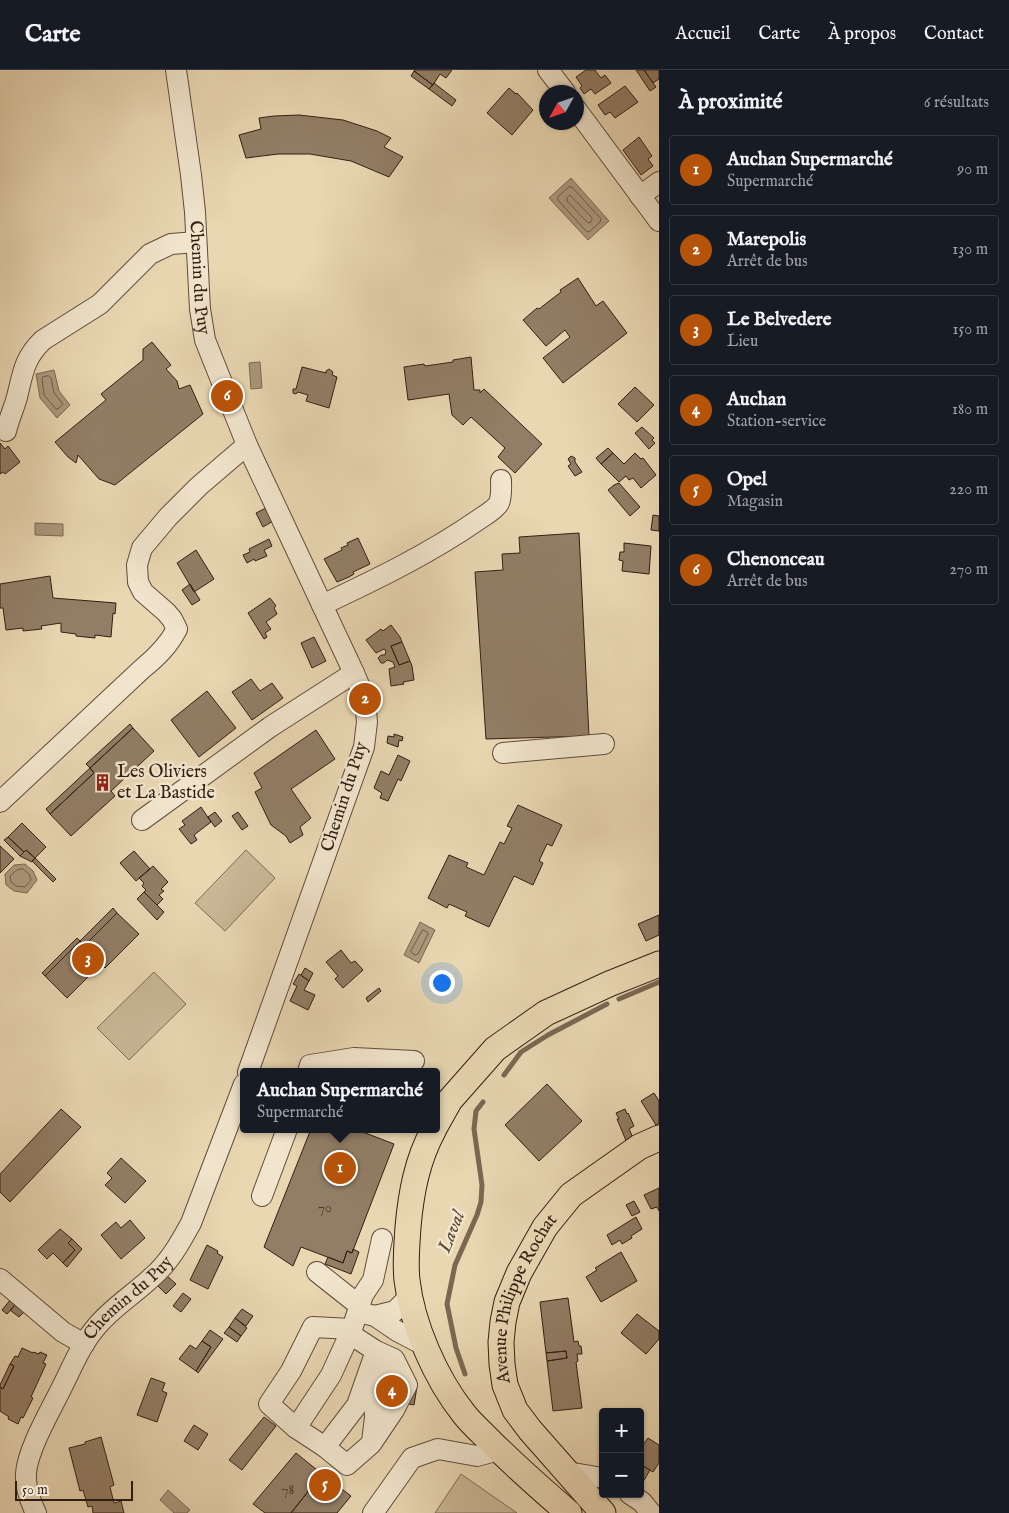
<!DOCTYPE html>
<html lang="fr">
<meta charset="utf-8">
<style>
:root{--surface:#171b24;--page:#20242c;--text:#f1f3f6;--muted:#9ea1a6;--line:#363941;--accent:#b45309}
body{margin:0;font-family:"IM FELL English",serif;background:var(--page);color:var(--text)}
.controls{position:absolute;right:15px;bottom:15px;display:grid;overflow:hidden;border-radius:5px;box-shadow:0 1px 4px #0004}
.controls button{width:45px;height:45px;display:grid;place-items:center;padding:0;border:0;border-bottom:1px solid var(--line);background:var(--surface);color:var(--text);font:25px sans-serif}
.compass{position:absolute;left:539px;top:15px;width:45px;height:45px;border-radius:50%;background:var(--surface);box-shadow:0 1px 4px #0004;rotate:230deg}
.scale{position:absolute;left:15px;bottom:12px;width:118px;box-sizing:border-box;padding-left:5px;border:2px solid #331e14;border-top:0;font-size:14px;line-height:18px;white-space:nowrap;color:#331e14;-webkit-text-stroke:4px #f1e5cd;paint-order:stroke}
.you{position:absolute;left:441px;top:912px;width:18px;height:18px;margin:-12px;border:4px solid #fff;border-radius:50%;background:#1a73e8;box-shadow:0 0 0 8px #1a73e833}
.badge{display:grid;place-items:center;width:32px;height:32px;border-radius:50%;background:var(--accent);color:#fff;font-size:16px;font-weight:700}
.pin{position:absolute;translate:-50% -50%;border:2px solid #fff;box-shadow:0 1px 5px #0006}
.popup{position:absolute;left:240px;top:998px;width:200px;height:65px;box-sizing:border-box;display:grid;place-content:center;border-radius:5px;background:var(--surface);filter:drop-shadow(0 1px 4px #0005);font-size:16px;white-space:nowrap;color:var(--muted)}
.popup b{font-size:19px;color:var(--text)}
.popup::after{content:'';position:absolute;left:50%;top:100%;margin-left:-10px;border:10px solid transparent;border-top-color:var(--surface)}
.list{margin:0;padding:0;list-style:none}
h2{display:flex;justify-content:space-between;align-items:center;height:65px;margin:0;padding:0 20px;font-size:21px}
h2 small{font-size:16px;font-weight:400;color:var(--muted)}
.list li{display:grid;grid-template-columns:32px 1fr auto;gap:15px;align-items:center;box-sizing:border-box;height:70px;margin:0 10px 10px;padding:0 10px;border:1px solid var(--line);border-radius:5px}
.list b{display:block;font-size:19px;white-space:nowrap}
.list p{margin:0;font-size:16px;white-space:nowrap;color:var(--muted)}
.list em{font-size:16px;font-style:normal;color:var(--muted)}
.map{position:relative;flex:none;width:659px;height:1443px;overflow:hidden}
header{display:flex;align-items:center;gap:30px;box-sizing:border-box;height:70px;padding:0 25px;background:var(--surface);border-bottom:1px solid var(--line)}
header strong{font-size:24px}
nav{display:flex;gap:28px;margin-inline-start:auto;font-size:18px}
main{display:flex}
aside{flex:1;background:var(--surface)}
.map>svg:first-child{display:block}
.green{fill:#cab897;stroke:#7e6b56}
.water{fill:#ab987c;stroke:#7b6752}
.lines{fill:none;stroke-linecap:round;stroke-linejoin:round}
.shore{stroke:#6f5b48;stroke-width:1}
.stream{stroke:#7b6752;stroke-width:5}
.building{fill:#927e66;stroke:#331e14}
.minor-casing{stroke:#604c3c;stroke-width:22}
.major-casing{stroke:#331e14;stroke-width:27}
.minor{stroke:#f1e5cd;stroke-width:20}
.major{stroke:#e9d7b2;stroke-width:25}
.labels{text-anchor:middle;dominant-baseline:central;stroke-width:5;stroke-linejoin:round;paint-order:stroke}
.number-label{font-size:15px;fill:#4b3628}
.street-label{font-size:18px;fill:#331e14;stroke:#f1e5cd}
.poi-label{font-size:18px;fill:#331e14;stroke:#f1e5cd;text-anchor:start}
.water-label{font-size:19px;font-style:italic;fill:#5d4938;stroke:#f1e5cd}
</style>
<header>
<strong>Carte</strong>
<nav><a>Accueil</a><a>Carte</a><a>À propos</a><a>Contact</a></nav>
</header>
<main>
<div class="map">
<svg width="659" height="1443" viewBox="0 0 659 1443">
<rect width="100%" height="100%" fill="#e9d7b2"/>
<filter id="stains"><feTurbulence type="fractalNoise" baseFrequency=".004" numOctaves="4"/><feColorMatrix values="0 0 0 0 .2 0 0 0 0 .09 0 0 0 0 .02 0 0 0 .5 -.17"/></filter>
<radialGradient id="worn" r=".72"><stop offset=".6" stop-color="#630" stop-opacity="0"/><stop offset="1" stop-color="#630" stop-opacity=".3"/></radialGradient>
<!-- green -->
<path class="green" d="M246 780 275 808 225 861 195 833Z
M154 902 186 934 129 990 97 958Z
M461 1404 517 1443H435Z"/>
<!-- water -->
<path class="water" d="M571 108 609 151 588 170 549 128Z
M260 292 262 318 251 319 249 293Z
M54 300 59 321 70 335 57 348 40 328 36 304Z
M35 453 63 454V466L35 465Z
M25 794 33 801 37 810 27 823 14 821 6 815 5 804 14 795Z
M420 852 435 860 419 893 404 885Z
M168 1420 190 1440 187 1443H174L160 1430Z"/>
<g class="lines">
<!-- shore -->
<path class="shore" d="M569 117H572L601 149 600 152 589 162 586 161 558 130V127Z
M570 125 592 148V150L590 153 587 152 567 131V128Z
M49 306 51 308 54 323 63 334 58 339H56L44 325 42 309 43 307Z
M23 799 29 804 31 810 25 817 16 816 11 812 10 806 17 800Z
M423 860 427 862 428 864 418 884 415 885 412 883 411 881Z"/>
<!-- stream -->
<path class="stream" d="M619 929 659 912
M504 1005 521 982 548 965 607 934
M465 1304 456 1278 447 1234 455 1195 477 1145 481 1132 482 1115 474 1059 476 1041 483 1032"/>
</g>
<!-- building -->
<path class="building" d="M415 0H452L446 8 440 4 433 15 414 1Z
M586 0H595L601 8 605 5 611 13 595 24 591 19 584 24 580 18 582 16 576 7Z
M636 0H644L656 17 650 21Z
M644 0H659V9L653 13Z
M414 1 433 15 429 19 411 6Z
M434 13 456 30 452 36 429 19Z
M625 16 638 32 615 48 610 42 605 45 598 35Z
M509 18 516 24 517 23 533 40 512 65 487 43Z
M299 45 343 50 377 61 391 68 384 77 403 87 389 107 351 91 310 84H278L246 88 239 65 261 59 259 48 274 46Z
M639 67 652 86 648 89 653 96 641 105 623 80Z
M578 208 596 236 603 231 627 263 563 313 543 288 570 267 565 260 546 276 523 250 537 238 539 239 561 222 560 220Z
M152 272 171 295 166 299 177 311 179 319 190 315 203 344 115 415 99 409 78 385 76 393 68 387 55 372 106 330 101 324 143 290V279Z
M471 287 474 320H480V323L484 319 542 374 515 403 498 387 505 378 471 347 463 355 452 345 449 324 408 330 404 297 424 294 425 296 453 292V290Z
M302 297 326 303V301L329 299 333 302 332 305 337 307 329 338 306 331 308 325 298 322 296 324 293 323V319H296Z
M635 317 654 335 637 352 618 334Z
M642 357 654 368 652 370 655 373 649 379 635 363Z
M0 373 5 379 8 376 20 392 5 404 3 402 0 404Z
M608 378 613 383 601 394 596 388Z
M613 383 624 394 635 383 641 389 643 388 656 405 641 418 633 408 629 410 626 406 619 412 601 394Z
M571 386 575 388V392L582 402 575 406 568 396 571 394 568 389Z
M619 413 640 437 630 446 608 420 614 415Z
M266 438 273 451 263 457 256 443Z
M653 445 659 446V461L651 460Z
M579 463 589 666 486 669 475 502 503 500 502 484 520 483 519 467Z
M358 468 370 494 353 502 354 504 349 507 337 512 324 489 342 480 341 478 348 475 347 473Z
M269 469 272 476 264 480 267 486 255 491 254 489 247 493 243 485 250 482 249 479Z
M624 473 651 476 649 504 622 501 623 491 619 490 620 482H624Z
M196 480 214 509 194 522 177 493Z
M50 506 53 528 116 533 115 544 113 543 111 567 95 565V568L76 566V564L61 562V553L41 556 42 559 23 561V558L6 560 3 538H0V514Z
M190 514 200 530 192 535 182 520Z
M270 528 276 536 274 538 277 544 266 552 271 559 265 563 267 567 264 569 248 543Z
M391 555 400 567 402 572 391 576 399 595 410 591 412 596 414 610 403 612 404 614 391 616 389 599 395 597 393 592 387 590 384 593H381L378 588 381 585H385L386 581 384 579 376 583 366 570 381 559 383 561Z
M314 567 326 591 312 598 301 573Z
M402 572 410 591 399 595 391 576Z
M251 609 260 621 272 613 283 628 252 650 232 622Z
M207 621 236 658 199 687 171 650Z
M130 654 133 658 90 698 86 694Z
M133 658 154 681 111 721 115 726 71 766 50 744 94 703 90 698Z
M316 660 335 689 291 719 311 748 300 757 303 765 290 773 286 766 271 755 255 722 262 718 254 703Z
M394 664 403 667 402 671 399 670 398 677 387 673 388 666 394 667Z
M398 685 410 691 401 711 398 709 388 731 380 728 382 723 374 718 381 701 389 705Z
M90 698 94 703 50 744 46 739Z
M518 735 562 755 552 776 547 774 539 791 543 793 533 815 514 806 489 857 465 846 467 842 449 834 447 838 428 828 449 785 468 793 466 797 484 805 500 772 504 774 512 758 507 756Z
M201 737 211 752 194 765 197 770 191 774 179 759 185 755 182 751Z
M215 742 222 751 215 757 208 747Z
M238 742 248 756 242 760 232 746Z
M22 753 46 777 35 788 26 780 24 782 8 767Z
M8 767 24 782 20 786 4 770Z
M0 776 14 789 0 803Z
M26 780 35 788 32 792 20 786Z
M134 781 150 799 136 811 120 793Z
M35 788 56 809 53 812 32 791Z
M153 796 168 812 161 819 164 821 159 825 163 829 157 835 144 822 146 820 142 816 144 813 139 808Z
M144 822 164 842 157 850 137 829Z
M113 838 117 843 84 876 80 871Z
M117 843 139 864 105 898 101 894 67 928 45 906 80 871 84 876Z
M659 845V865L646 871 638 854Z
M77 868 80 871 45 906 42 903Z
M341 880 351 893 355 891 363 900 343 918 335 909 338 906 326 892Z
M305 898 313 903 309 911 301 905Z
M299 904 309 911 304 920 315 925 308 940 290 931 297 916 293 914Z
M379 918 381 921 368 932 366 928Z
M547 1014 582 1051 539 1091 505 1055Z
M654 1023 659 1031V1053L656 1055 641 1031Z
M61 1039 81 1057 10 1132 0 1122V1104Z
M625 1039 627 1044 628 1043 634 1056 629 1059 634 1070 627 1073 617 1049H619L616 1043Z
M311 1059H355L394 1074 352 1183 347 1181 343 1193 301 1177 293 1196 264 1177Z
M121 1088 146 1111 125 1133 105 1115 112 1108 107 1103Z
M659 1118V1141L657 1137 651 1139 644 1125Z
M634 1131 640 1142 632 1146 626 1135Z
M636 1147 642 1159 631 1166 632 1168 622 1174 620 1170 612 1175 607 1165Z
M130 1150 145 1168 121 1189 101 1165 116 1152 121 1158Z
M60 1159 72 1169 68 1173 75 1180 63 1193 53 1183 47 1189 38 1180Z
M72 1169 82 1179 67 1197 63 1193 75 1180 68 1173Z
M207 1175 218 1181 217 1183 223 1187 208 1219 190 1210Z
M353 1179 359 1182 351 1204 325 1194 328 1187 343 1193 347 1181 352 1183Z
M621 1182 637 1211 601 1232 586 1207 597 1200 595 1198Z
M166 1205 176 1214 166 1224 158 1216Z
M183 1223 191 1229 181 1242 173 1236Z
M568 1228 574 1272 578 1271 579 1276H581L582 1284H577L578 1291 576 1292 582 1338 553 1341 547 1291 567 1288 566 1281 546 1283 540 1232Z
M11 1229 16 1234 7 1244 2 1240Z
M16 1234 25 1241 19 1247 10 1240Z
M242 1239 253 1246 246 1256 235 1248Z
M637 1244 659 1261V1269L646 1284 621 1263Z
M235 1248 247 1258 241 1266 229 1257Z
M229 1257 241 1266 237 1272 224 1263Z
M210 1260 223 1269 198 1303 196 1301 211 1277 202 1271Z
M202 1271 211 1277 196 1301 179 1289 190 1275 196 1279Z
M22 1278 33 1283V1282L39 1284 40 1282 47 1285 43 1293 46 1294 31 1327 33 1328 23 1348 21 1347 18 1354 8 1349 9 1347 0 1341V1317L3 1319 14 1296 10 1294 15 1286 18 1287Z
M566 1281 567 1288 547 1291 546 1283Z
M10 1294 14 1296 3 1319 0 1317V1315Z
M151 1308 165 1313 162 1321 167 1323 157 1352 137 1345Z
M371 1308 417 1317 414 1335 368 1326Z
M264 1347 276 1356 242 1400 229 1390Z
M194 1355 208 1364 198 1380 184 1371Z
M101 1367 114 1415 110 1417 114 1433 121 1431 124 1443H93L92 1436 88 1437 83 1420 80 1421 69 1378 85 1374V1372Z
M648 1368 659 1375V1393L653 1402 640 1394V1379Z
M296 1383 322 1404 291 1443H265L253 1434Z
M640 1394 650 1400 640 1417Z
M322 1404 351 1426 337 1443H291Z"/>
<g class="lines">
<defs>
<g id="minor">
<path id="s1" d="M176 0 191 105 195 142 200 239 205 270 247 375 354 603 365 629 367 652 364 677 248 1002"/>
<path d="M548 0 565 22"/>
<path d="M576 39 659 151"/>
<path d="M640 126 659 112"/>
<path d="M6 361C9 349 14 338 17 327 23 303 24 288 43 270L100 234 150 184 171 174 196 172"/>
<path d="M322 535C375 510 429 484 478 450 485 445 495 440 499 433 502 426 501 417 501 410"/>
<path d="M503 683 604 674"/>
<path d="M0 732 142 599C157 587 168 576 177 559L172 549 166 542 143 522 138 512 137 495 142 478 168 447 199 416 247 375"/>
<path d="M142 750 270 657 354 603"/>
<path d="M308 1002 310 995 354 988 414 991"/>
<path d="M262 1126 287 1059"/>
<path d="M317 1202 360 1236"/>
<path d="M0 1209 63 1262 84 1274"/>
<path d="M358 1242 375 1246 397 1261 424 1275"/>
<path d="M375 1246 395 1241 410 1226"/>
<path d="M350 1264 376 1281 357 1335 325 1377 296 1358 269 1334 291 1301 313 1257 352 1259"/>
<path d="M296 1358 331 1305 352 1259 363 1225 373 1210 382 1169"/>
<path d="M372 1372 375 1347 374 1327 382 1303"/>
<path d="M325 1377 347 1395 371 1374 394 1340 407 1315 394 1289 376 1281"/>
<path d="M567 1402 603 1408"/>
<path d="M630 1424 642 1432 651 1443"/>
<path id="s2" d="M36 1443C30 1431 25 1417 26 1403 28 1378 52 1338 63 1315 73 1295 82 1273 97 1256 113 1237 133 1225 151 1208 169 1193 180 1173 191 1153L244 1014"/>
<path d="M373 1443 412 1388 438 1379 477 1386 499 1380"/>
</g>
<g id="major">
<path d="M436 1055 450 1030 495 979 546 943 609 914 659 894"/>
<path d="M434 1059C417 1090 411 1123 408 1157 407 1174 405 1193 407 1210 412 1255 436 1309 464 1344 471 1353 480 1361 488 1369 514 1395 541 1419 569 1443"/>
<path id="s3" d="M603 1443 530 1360 515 1340 505 1315 502 1294 501 1272 503 1252 507 1232 519 1203 545 1157 571 1125 639 1077 659 1068"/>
</g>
</defs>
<!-- minor casing -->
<use href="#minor" class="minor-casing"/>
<!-- major casing -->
<use href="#major" class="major-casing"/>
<!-- minor -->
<use href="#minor" class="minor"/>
<!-- major -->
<use href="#major" class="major"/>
</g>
<!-- icons -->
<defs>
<symbol id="building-bare" viewBox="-9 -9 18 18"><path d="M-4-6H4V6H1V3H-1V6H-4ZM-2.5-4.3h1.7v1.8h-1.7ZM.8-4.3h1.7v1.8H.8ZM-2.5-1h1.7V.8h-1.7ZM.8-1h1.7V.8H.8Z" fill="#8f2418" stroke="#f1e5cd" stroke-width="2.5" paint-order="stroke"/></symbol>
</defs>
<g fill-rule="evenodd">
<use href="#building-bare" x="90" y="700" width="25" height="25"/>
</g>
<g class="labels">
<!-- number labels -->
<g class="number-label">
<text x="325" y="1137">70</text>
<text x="288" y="1419">78</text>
</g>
<!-- street labels -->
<g class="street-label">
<text stroke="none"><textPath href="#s1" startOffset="209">Chemin du Puy</textPath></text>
<text transform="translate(345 727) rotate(-72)">Chemin du Puy</text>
<text stroke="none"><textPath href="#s2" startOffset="248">Chemin du Puy</textPath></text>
<text stroke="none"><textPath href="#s3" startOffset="254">Avenue Philippe Rochat</textPath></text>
</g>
<!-- poi labels -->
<g class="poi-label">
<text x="117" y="702">Les Oliviers<tspan x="117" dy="21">et La Bastide</tspan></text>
</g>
<!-- water labels -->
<g class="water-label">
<text transform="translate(452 1162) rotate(-68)">Laval</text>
</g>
</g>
<rect width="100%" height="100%" filter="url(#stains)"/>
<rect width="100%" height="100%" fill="url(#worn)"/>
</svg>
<div class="controls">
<button>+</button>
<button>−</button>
</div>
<svg class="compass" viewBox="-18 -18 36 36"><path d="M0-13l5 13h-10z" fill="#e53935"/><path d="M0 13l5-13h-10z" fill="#9ea1a6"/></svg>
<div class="scale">50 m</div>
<div class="you"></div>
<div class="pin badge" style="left:340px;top:1098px">1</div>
<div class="popup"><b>Auchan Supermarché</b>Supermarché</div>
<div class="pin badge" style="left:365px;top:629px">2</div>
<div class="pin badge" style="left:88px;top:889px">3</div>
<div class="pin badge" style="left:392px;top:1321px">4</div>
<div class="pin badge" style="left:325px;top:1415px">5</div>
<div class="pin badge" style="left:227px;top:326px">6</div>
</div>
<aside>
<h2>À proximité<small>6 résultats</small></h2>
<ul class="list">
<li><span class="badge">1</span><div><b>Auchan Supermarché</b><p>Supermarché</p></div><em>90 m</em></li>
<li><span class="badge">2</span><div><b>Marepolis</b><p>Arrêt de bus</p></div><em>130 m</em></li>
<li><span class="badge">3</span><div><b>Le Belvedere</b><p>Lieu</p></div><em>150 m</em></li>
<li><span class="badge">4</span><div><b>Auchan</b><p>Station-service</p></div><em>180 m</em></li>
<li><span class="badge">5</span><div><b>Opel</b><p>Magasin</p></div><em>220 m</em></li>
<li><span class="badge">6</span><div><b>Chenonceau</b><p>Arrêt de bus</p></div><em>270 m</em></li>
</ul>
</aside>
</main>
